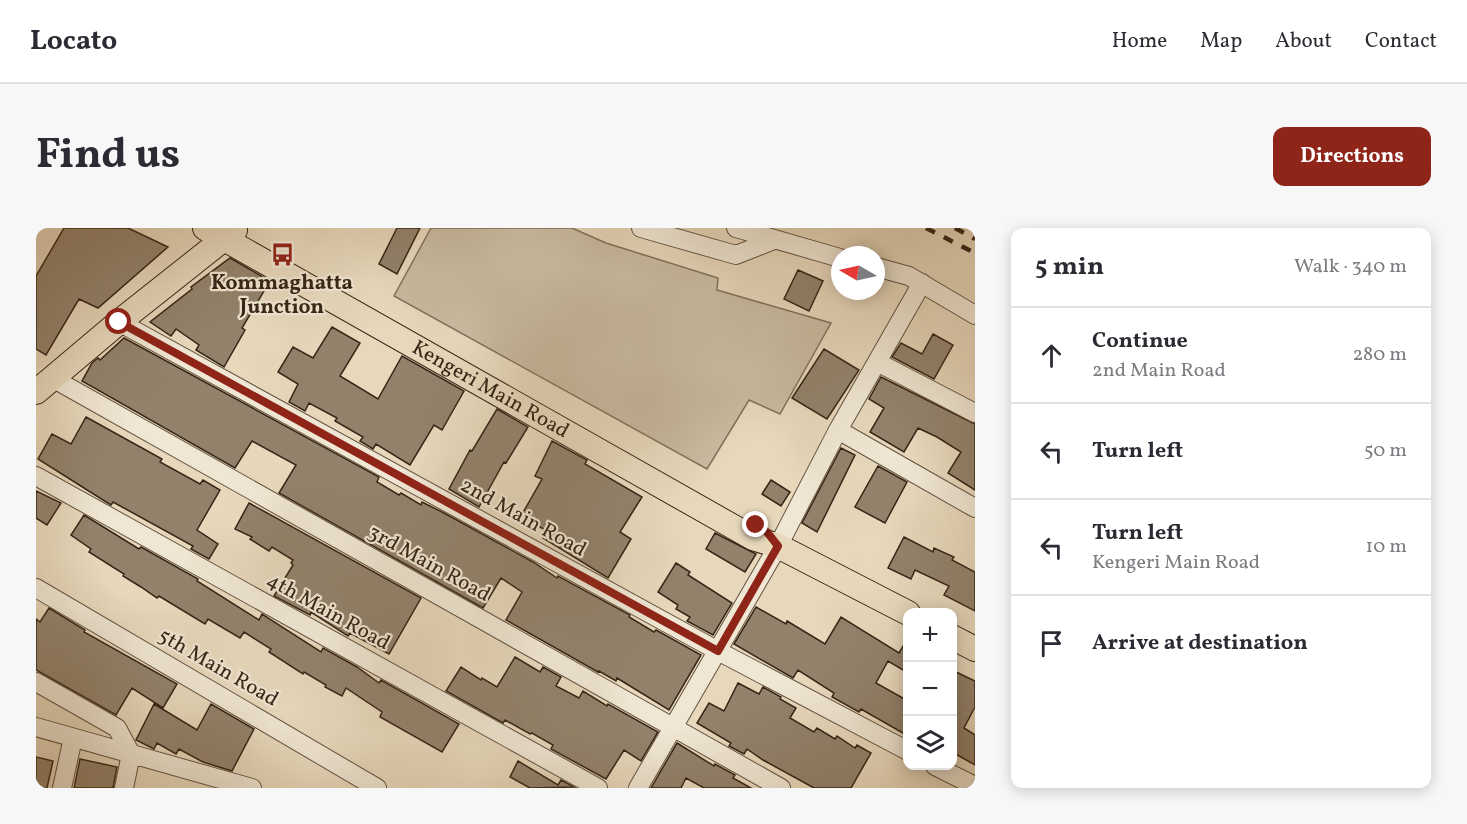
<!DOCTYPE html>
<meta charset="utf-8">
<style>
:root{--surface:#fff;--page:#f7f7f7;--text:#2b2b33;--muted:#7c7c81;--line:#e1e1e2;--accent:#8f2418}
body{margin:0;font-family:Vollkorn,serif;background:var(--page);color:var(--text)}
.controls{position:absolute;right:18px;bottom:18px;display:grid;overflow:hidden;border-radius:12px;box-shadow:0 3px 15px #0003}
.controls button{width:54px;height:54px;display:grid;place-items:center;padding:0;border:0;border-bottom:2px solid var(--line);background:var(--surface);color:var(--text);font:30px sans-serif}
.compass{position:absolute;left:795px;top:18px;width:54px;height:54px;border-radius:50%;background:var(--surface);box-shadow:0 3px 15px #0003;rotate:279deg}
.stop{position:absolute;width:18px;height:18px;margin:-14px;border:4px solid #8f2418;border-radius:50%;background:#fff}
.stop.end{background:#8f2418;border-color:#fff;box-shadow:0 2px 6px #0008}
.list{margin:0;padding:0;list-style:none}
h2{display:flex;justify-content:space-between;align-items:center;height:78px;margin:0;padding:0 24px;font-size:26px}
h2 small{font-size:20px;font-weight:400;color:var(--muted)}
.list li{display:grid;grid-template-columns:39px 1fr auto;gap:18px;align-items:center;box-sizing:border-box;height:96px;padding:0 24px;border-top:2px solid var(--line)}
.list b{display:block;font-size:22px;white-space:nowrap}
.list p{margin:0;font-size:20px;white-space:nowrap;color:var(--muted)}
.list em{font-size:20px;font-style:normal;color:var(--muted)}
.icon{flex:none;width:33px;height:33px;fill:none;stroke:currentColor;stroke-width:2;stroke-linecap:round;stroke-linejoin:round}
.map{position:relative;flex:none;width:939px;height:560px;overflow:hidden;border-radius:12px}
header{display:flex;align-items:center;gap:36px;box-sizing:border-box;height:84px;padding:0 30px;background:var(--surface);border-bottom:2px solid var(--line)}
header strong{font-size:28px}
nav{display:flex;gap:33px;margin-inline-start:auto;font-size:21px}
.intro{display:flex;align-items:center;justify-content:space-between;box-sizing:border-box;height:144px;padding:0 36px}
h1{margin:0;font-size:42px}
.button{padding:15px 27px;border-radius:12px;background:var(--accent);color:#fff;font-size:21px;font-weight:700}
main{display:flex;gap:36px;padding:0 36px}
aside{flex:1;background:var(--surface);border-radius:12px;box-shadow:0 3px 15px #0003}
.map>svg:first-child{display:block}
.green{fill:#c9baa0;stroke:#80705b;stroke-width:1.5}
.building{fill:#92826c;stroke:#362516;stroke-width:1.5}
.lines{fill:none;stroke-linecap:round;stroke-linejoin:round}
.minor-casing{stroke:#625240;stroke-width:20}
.major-casing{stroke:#362516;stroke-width:26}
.minor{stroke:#efe6d3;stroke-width:18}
.major{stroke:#e7d8bc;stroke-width:24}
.rail{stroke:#362516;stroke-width:4.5;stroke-dasharray:10 10;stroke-linecap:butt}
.route{stroke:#8f2418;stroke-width:8}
.labels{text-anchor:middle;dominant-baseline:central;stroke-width:4.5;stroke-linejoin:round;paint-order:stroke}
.poi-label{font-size:21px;font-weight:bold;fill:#362516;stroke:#efe6d3}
.street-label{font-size:21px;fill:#362516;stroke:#efe6d3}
</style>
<header>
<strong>Locato</strong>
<nav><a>Home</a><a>Map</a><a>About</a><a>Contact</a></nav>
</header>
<div class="intro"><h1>Find us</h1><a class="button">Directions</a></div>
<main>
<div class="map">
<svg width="939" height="560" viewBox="0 0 939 560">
<rect width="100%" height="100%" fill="#e7d8bc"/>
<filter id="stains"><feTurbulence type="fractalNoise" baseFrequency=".00333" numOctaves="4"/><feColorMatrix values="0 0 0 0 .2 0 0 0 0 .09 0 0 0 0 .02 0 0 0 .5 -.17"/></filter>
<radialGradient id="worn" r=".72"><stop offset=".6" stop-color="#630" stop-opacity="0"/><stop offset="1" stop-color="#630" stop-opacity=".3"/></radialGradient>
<!-- green -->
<path class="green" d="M395 0H536L570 15 682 50 681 62 795 95 744 186 713 172 671 241 358 68Z"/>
<!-- building -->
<path class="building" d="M28 0H92L132 19 62 80 43 71 10 127 0 121V48Z
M361 0H384L361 46 343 36Z
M194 30 234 53 206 100 209 102 188 139 160 122 163 117 140 101 135 108 114 94 156 61 155 59Z
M762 42 787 53 773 83 748 71Z
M296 99 324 115 304 148 342 171 366 128 428 163 406 202 398 197 374 237 340 216 337 221 324 213 327 209 299 193 301 190 273 175 269 183 253 174 262 156 242 144 257 119 277 130Z
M897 106 917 117 898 151 856 129 865 115 886 126Z
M88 110 343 249 341 254 363 267 365 265 385 277 386 274 408 285 497 334 521 350 522 348 594 387 593 389 618 404 620 402 665 427 633 482 581 450 580 453 563 443 562 444 470 392 486 364 465 350 447 380 243 265 260 237 216 213 199 240 46 153 56 135 62 130 64 132Z
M788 121 823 142 791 191 756 170Z
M845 149 939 196V262L912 245 925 224 901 209 882 200 868 224 834 204 848 180 833 171Z
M461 181 492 199 470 235 468 234 443 279 413 261 434 222 436 223Z
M50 189 126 231 124 234 164 256 167 252 184 262 161 302 182 316 173 331 155 321 157 318 77 274 75 277 67 272 2 231 16 206 35 216Z
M516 213 551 232 549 236 606 269 584 304 595 311 572 350 507 310 511 303 485 288 506 251 499 248Z
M805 220 819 227 781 304 766 295Z
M842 238 871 254 849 295 819 279Z
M735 252 754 264 745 278 726 266Z
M0 263 25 275 11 297 0 290Z
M213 275 385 370 353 426 314 405 312 408 275 384 274 387 238 368 257 337 255 335 257 332 236 319 233 323 214 311 216 309 199 301Z
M48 287 103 321 105 319 162 351 161 353 223 392 226 386 285 424 287 420 321 439 343 455 345 452 423 496 406 524 344 489 346 484 310 460 306 468 289 459 290 457 268 444 267 446 233 424 235 421 208 404 204 410 172 391 169 396 123 368 121 370 105 359 87 348 88 346 53 324 55 321 35 307Z
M679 305 720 326 709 344 670 321Z
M868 309 897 324 898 320 918 329 916 332 939 344V383L908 367 913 358 879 342 875 351 852 340Z
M640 335 654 344 652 347 696 375 677 407 651 393 654 389 640 381 642 377 622 364Z
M720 379 750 396 751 393 789 416 805 389 863 425 872 410V445L852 433 840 455 872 473V508L825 481 823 484 796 469 798 465 762 442 757 450 698 416Z
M13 380 49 402 48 404 141 456 127 480 96 460 80 487 0 442V391L4 394Z
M479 429 504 444 507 439 525 449 520 458 543 470 547 463 571 478 572 476 622 504 605 533 588 522 570 551 515 521 517 517 496 505 494 506 469 492 467 495 410 463 425 439 445 452 446 450 461 459Z
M916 442 939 453V479L928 500 939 507V537L916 524Z
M702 455 723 466 727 459 745 469 744 471 760 480 754 490 778 504 781 500 799 511 801 508 819 520 821 517 835 525 815 560H778L727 532 711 521 708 526 693 518 695 515 661 495 673 475 688 483Z
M118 476 161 502 175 476 218 501 196 543 167 534 143 521 140 526 121 515 118 521 100 512Z
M641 515 678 538 679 536 699 547 697 550 715 560H668L650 550 645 560H615Z
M0 529 17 533 11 560H0Z
M44 531 81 539 77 560H38Z
M482 533 522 557 525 552 538 559 494 560 474 549Z"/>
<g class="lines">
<defs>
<path id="minor" d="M605 0 700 27 738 12
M700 0 804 30
M840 39 873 48 939 87
M83 94 682 423 872 523
M841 134 939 185
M18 151 745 560
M802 202 939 280
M0 248 562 560
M0 360 341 560
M0 454 81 500 95 526 88 560
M0 499 216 560
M899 538 939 558
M26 560 37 510
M602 560 742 318 802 202 886 55"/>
<g id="major">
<path id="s1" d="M169 0 717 310 742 318 872 385"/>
<path d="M0 164 83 94 199 2"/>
<path d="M916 409 939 421"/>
</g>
</defs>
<!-- minor casing -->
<use href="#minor" class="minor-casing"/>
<!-- major casing -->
<use href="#major" class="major-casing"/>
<!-- minor -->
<use href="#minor" class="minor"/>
<!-- major -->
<use href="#major" class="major"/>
<!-- rail -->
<path class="rail" d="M890 0 939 25
M919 0 939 11"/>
</g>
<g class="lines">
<!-- route -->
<path class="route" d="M83 94 682 423 742 318 731 304 720 297"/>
</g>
<!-- icons -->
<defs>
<symbol id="bus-bare" viewBox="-9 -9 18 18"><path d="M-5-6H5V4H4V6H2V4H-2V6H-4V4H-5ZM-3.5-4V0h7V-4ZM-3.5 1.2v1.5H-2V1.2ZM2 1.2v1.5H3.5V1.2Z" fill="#8f2418" stroke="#efe6d3" stroke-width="2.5" paint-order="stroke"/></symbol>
</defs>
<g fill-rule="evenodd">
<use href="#bus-bare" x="230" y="10" width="33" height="33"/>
</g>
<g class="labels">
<!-- poi labels -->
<g class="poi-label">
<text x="246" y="55">Kommaghatta<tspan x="246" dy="24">Junction</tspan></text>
</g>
<!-- street labels -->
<g class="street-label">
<text stroke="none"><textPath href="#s1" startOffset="328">Kengeri Main Road</textPath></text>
<text transform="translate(487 290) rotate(29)">2nd Main Road</text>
<text transform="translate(393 336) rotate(29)">3rd Main Road</text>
<text transform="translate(292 384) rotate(29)">4th Main Road</text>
<text transform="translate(182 440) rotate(30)">5th Main Road</text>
</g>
</g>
<rect width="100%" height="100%" filter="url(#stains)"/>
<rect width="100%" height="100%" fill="url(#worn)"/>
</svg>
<div class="controls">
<button>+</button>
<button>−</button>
<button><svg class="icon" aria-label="layers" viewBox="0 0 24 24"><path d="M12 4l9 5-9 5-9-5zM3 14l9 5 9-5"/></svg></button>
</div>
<svg class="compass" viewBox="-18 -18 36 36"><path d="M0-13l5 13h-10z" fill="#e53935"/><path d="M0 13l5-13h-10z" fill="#7c7c81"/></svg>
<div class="stop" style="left:83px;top:94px"></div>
<div class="stop end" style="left:720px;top:297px"></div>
</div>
<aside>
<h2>5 min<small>Walk · 340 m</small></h2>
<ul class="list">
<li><svg class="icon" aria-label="ahead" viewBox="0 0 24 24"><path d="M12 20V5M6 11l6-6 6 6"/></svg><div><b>Continue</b><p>2nd Main Road</p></div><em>280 m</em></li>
<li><svg class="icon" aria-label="left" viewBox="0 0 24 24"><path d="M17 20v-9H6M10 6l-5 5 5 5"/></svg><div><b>Turn left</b></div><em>50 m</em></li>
<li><svg class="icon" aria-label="left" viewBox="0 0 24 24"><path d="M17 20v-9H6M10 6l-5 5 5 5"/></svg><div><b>Turn left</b><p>Kengeri Main Road</p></div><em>10 m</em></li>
<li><svg class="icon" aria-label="arrive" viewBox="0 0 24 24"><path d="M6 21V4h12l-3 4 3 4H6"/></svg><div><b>Arrive at destination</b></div></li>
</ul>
</aside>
</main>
